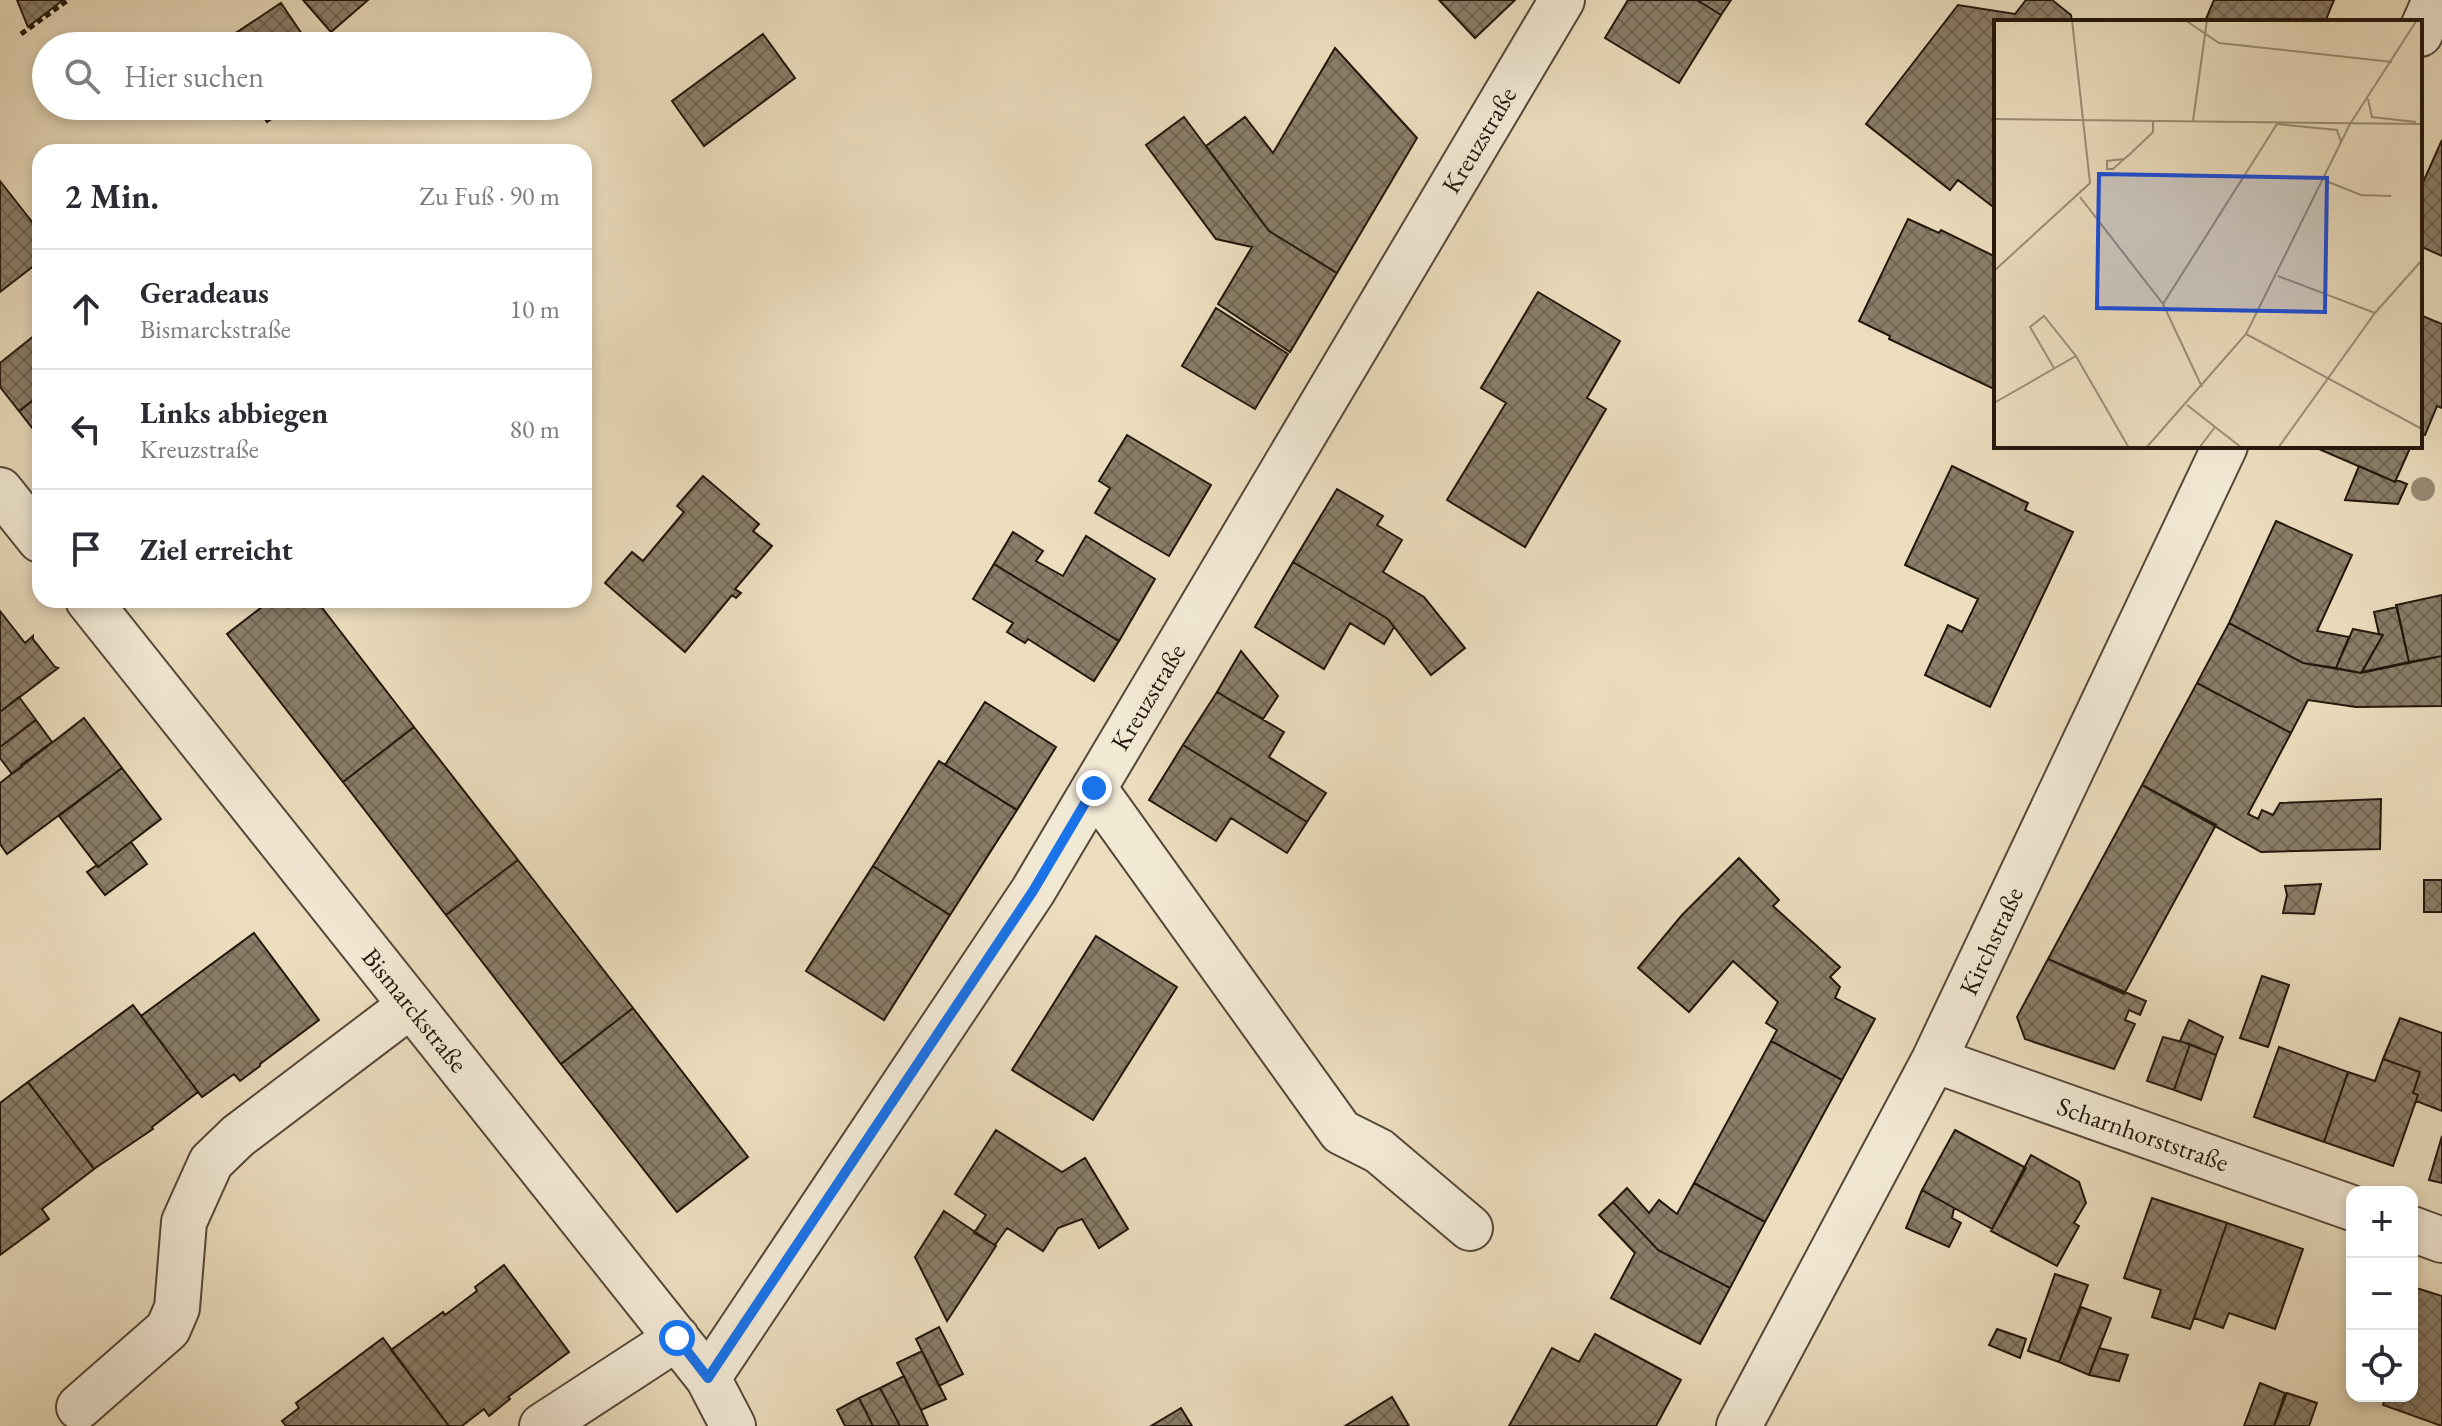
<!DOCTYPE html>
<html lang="de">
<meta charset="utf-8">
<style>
:root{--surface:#fff;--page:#f7f7f7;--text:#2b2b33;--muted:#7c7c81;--line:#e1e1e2}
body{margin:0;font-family:"EB Garamond",serif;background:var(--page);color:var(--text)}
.controls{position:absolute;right:24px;bottom:24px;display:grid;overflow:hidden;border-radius:16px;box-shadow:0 4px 12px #0003}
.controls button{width:72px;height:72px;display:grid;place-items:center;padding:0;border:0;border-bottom:2px solid var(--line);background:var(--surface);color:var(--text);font:40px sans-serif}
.stop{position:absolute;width:24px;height:24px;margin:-18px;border:6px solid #1a73e8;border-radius:50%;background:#fff}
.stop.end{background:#1a73e8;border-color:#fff;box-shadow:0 2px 8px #0008}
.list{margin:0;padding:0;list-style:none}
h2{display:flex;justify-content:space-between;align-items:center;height:104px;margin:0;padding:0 32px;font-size:34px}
h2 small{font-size:26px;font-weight:400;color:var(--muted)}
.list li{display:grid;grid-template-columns:52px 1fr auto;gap:24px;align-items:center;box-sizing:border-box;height:120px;padding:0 32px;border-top:2px solid var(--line)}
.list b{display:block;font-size:30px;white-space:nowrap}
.list p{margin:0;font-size:26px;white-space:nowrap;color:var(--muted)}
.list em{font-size:26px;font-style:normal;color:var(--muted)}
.icon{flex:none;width:44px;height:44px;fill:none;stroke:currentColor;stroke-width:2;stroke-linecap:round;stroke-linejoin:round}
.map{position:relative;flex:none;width:2442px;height:1426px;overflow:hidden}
.search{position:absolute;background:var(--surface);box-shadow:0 4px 12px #0003;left:32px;top:32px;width:560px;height:88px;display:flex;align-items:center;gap:20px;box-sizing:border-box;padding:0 28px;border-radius:44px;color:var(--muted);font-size:30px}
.panel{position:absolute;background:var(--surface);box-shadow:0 4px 12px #0003;left:32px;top:144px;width:560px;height:464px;border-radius:24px}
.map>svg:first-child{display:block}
.building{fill:url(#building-cross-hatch);stroke:#23170c;stroke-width:2}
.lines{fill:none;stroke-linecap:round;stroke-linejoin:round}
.minor-casing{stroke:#554838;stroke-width:48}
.path{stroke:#23170c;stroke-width:5;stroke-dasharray:6 4;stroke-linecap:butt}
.minor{stroke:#f2e9d5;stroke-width:44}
.tree{fill:#988b74}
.route{stroke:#1a73e8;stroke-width:10}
.labels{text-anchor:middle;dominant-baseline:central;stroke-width:6;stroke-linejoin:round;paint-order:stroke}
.street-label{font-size:26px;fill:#23170c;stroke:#f2e9d5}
.inset-road{fill:none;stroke:#9b8e77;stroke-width:2}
.view{fill:#1d4ed8;fill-opacity:0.15;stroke:#1d4ed8;stroke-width:4}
.inset-edge{fill:none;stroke:#23170c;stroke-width:4}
</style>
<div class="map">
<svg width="2442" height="1426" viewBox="0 0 2442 1426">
<defs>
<pattern id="building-cross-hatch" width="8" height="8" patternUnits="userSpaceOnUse" patternTransform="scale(2)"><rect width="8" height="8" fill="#8b7e69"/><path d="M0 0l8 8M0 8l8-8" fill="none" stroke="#716655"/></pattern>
</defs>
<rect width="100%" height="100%" fill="#ebddbe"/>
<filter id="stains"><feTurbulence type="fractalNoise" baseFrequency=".0025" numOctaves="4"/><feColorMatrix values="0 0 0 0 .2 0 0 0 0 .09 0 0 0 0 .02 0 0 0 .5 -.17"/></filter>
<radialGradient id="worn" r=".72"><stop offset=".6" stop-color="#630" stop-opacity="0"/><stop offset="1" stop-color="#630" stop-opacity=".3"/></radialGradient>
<!-- building -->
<path class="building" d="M17 0H63L28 27Z
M303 0H368L331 32Z
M1439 0H1515L1475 38Z
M1628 0H1697L1721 15 1679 83 1605 38Z
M1697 0H1731L1721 15Z
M2026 0H2052L2071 15 2072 22H1996V209L1958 180 1950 190 1866 124 1958 5 2015 14Z
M2214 0H2334L2325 22H2207L2205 21Z
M281 3 310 46H216Z
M763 34 795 78 704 146 672 101Z
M1335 48 1417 138 1337 273 1269 231 1206 146 1245 117 1273 153Z
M256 106H291L267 122Z
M1184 117 1269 231 1337 273 1290 352 1218 304 1252 247 1216 239 1146 145Z
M2442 140V256L2420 246V189Z
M0 181 40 232V261L0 292Z
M1908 219 1939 233 1941 230 1996 257V390L1889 339 1890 336 1859 321Z
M1538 292 1620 341 1587 398 1606 409 1525 547 1447 500 1506 403 1481 388Z
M1216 308 1288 354 1255 409 1182 366Z
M2420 315 2442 324V408L2437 406 2425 435 2420 433Z
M40 331V395L19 411 0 387V363Z
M40 395V438L19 411Z
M1127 435 1211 485 1169 556 1095 513 1110 488 1099 481Z
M2312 446H2411L2395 482Z
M1952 466 2028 503 2025 510 2073 532 1990 707 1925 675 1948 625 1962 632 1978 599 1905 565Z
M2359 466 2395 482 2397 480 2407 484 2398 504 2345 500Z
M703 476 759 524 753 531 772 546 735 589 741 593 736 598 732 595 685 652 605 583 632 552 643 561 684 512 677 506Z
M1337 489 1383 516 1377 525 1402 540 1383 572 1424 597 1465 648 1431 675 1388 619 1293 562Z
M2276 521 2352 555 2317 631 2349 637 2336 668 2303 663 2229 623Z
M1013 532 1043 551 1036 561 1063 576 1086 536 1155 579 1119 641 994 564Z
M1293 562 1388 619 1394 627 1384 644 1350 623 1324 669 1255 627Z
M994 564 1119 641 1094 681 1028 639 1025 643 1007 632 1013 623 973 599Z
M2442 595V656L2409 662 2396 605Z
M271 600H316L414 727 343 782 227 634Z
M2397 607 2409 662 2362 672 2383 635 2379 634 2374 612Z
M0 611 25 643 33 636V639L55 667 58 668 0 712Z
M2229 623 2303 663 2361 673 2442 656V706L2356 707 2308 700 2291 733 2197 683Z
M2353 629 2383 635 2361 673 2336 668Z
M1241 651 1278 696 1263 719 1217 692Z
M2197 683 2291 733 2248 814 2258 819 2262 810 2273 815 2280 803 2381 799 2380 849 2261 852 2142 785Z
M1217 692 1284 732 1269 757 1326 793 1307 822 1183 745Z
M19 697 36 720 0 747V712Z
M985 702 1056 747 1017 810 945 765Z
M84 718 122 768 7 854 0 844V783Z
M36 720 52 742 21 765 22 767 12 774 0 758V747Z
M414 727 518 860 446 915 343 782Z
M1183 745 1307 822 1287 853 1231 818 1216 841 1149 800Z
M939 761 1017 810 950 915 873 866Z
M122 768 161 819 98 867 59 816Z
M2142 785 2216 825 2124 994 2048 959Z
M131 842 147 864 105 895 87 872 97 865 98 867Z
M1739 858 1779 900 1773 906 1840 967 1830 977 1840 987 1835 998 1875 1019 1842 1080 1771 1041 1777 1030 1766 1023 1778 1002 1733 961 1689 1012 1638 968 1682 915Z
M518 860 633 1008 561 1064 446 915Z
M873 866 950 915 884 1020 806 971Z
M2424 880H2442V912H2424Z
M2321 884 2314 914 2283 913 2287 895 2285 886Z
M254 933 319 1020 260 1064V1066L240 1081 234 1074 202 1097 141 1016Z
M1096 936 1177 987 1093 1120 1012 1070Z
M2048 959 2146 1001 2140 1015 2129 1010 2125 1020 2135 1024 2114 1069 2025 1039 2017 1017Z
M2262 976 2289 985 2268 1047 2240 1038Z
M133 1005 198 1092 152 1127 153 1129 94 1169 28 1082Z
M633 1008 748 1157 677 1212 561 1064Z
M2400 1018 2442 1033V1111L2416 1101 2418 1095 2413 1093 2420 1072 2383 1059Z
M2189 1020 2223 1037 2216 1055 2180 1041Z
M2163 1037 2190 1044 2174 1090 2147 1081Z
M1771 1041 1842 1080 1765 1222 1694 1183Z
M2190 1044 2216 1055 2201 1100 2174 1090Z
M2279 1047 2348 1072 2324 1142 2254 1117Z
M2383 1059 2420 1072 2413 1093 2418 1095 2393 1166 2324 1142 2348 1072 2375 1081Z
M28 1082 94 1169 42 1209 49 1219 0 1255V1103Z
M996 1130 1062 1172 1085 1158 1128 1229 1099 1248 1082 1219 1058 1228 1043 1251 1007 1228 995 1245 974 1233 986 1215 955 1194Z
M1955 1130 2026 1168 1992 1229 1922 1190Z
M2442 1136V1183L2429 1180Z
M2031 1155 2079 1182 2086 1203 2074 1223 2079 1226 2057 1266 1991 1231Z
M1694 1183 1765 1222 1730 1288 1658 1250 1613 1202 1627 1188 1649 1213 1659 1200 1677 1214Z
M1922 1190 1954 1208 1952 1218 1961 1223 1949 1247 1906 1228Z
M2152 1198 2227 1223 2190 1329 2152 1317 2161 1290 2124 1278Z
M1613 1202 1658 1250 1730 1288 1700 1344 1611 1298 1635 1253 1599 1215Z
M944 1211 996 1246 947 1321 915 1257Z
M2227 1223 2303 1249 2275 1329 2229 1313 2223 1328 2194 1318Z
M504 1265 569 1352 508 1397 510 1399 489 1416 484 1409 462 1426H449L391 1350 443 1312 445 1315 477 1291 475 1287Z
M2055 1274 2088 1285 2059 1362 2028 1351Z
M2413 1287 2442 1296V1426L2383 1405 2386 1396H2412Z
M2081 1307 2111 1318 2089 1375 2059 1362Z
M939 1327 963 1374 939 1386 916 1339Z
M1997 1329 2026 1339 2020 1358 1989 1345Z
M1595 1334 1681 1380 1656 1426H1509L1552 1348 1579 1362Z
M383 1338 449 1426H286L282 1421 299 1408 296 1403Z
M2099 1348 2128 1355 2119 1381 2089 1375Z
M922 1351 946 1399 921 1410 897 1363Z
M904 1376 921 1410 928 1426H900L880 1388Z
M2260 1383 2285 1393 2274 1426H2244Z
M880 1388 900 1426H873L859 1398Z
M2287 1393 2317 1403 2309 1426H2274Z
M1392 1397 1409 1426H1345Z
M859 1398 873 1426H845L837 1410Z
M1181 1408 1192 1426H1151Z"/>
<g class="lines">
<defs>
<path id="minor" d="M2420 34 2435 0
M0 490 40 540
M88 600 708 1378 733 1426
M1094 788 1341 1132 1379 1151 1470 1228
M1934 1060 2352 1208
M2412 1229 2442 1240
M708 1378 1033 891 1562 0
M79 1407 168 1329 177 1308 184 1222 211 1162 238 1136 411 1005
M542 1426 677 1338
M1739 1426 1934 1060 2225 446"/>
</defs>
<!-- minor casing -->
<use href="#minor" class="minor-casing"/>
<!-- path -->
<path class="path" d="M21 34 68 0"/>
<!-- minor -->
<use href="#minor" class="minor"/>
</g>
<!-- trees -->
<circle class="tree" cx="2423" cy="489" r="12"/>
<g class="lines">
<!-- route -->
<path class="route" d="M677 1338 708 1378 1033 891 1094 788"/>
</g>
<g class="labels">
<!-- street labels -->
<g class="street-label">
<text transform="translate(1479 140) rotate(-59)">Kreuzstraße</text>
<text transform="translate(1148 697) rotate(-59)">Kreuzstraße</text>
<text transform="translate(1991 941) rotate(-65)">Kirchstraße</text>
<text transform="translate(415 1010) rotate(51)">Bismarckstraße</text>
<text transform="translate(2143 1134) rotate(19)">Scharnhorststraße</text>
</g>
</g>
<!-- overview -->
<g transform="translate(1994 20)">
<rect width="428" height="428" fill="#ebddbe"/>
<path class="inset-road" d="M191 0 225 23 398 42M374 79 378 97 422 102M0 99 428 104M199 101 213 0M130 139 113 141V149H119L130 139 135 135 159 112V101M332 161 367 175 397 176M86 177 169 284 208 367M0 251 96 163 78 0M284 256 381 293M169 284 283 104 343 110 347 122M252 314 428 409M60 348 36 307 50 296 82 336 135 428M0 383 82 336M193 385 248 428M152 428 252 314 356 104 423 0M205 428 221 407M284 428 381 293 428 240"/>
<path class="view" d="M105 154 333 158 331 292 103 288Z"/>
<rect width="428" height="428" class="inset-edge"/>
</g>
<rect width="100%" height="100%" filter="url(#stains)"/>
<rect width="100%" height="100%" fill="url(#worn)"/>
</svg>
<div class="controls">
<button>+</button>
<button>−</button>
<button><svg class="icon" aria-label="locate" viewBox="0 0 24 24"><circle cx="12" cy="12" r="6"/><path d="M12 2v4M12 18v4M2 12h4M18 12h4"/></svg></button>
</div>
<div class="stop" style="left:677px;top:1338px"></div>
<div class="stop end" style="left:1094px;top:788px"></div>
<div class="search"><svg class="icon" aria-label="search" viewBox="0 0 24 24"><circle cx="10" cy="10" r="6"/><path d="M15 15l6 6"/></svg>Hier suchen</div>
<section class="panel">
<h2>2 Min.<small>Zu Fuß · 90 m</small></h2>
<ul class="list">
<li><svg class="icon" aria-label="ahead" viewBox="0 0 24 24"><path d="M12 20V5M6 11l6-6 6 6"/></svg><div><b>Geradeaus</b><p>Bismarckstraße</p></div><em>10 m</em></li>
<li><svg class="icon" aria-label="left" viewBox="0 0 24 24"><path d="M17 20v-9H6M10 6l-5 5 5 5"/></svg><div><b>Links abbiegen</b><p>Kreuzstraße</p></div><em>80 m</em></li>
<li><svg class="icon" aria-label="arrive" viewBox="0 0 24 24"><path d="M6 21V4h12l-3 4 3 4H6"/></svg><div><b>Ziel erreicht</b></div></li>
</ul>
</section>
</div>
